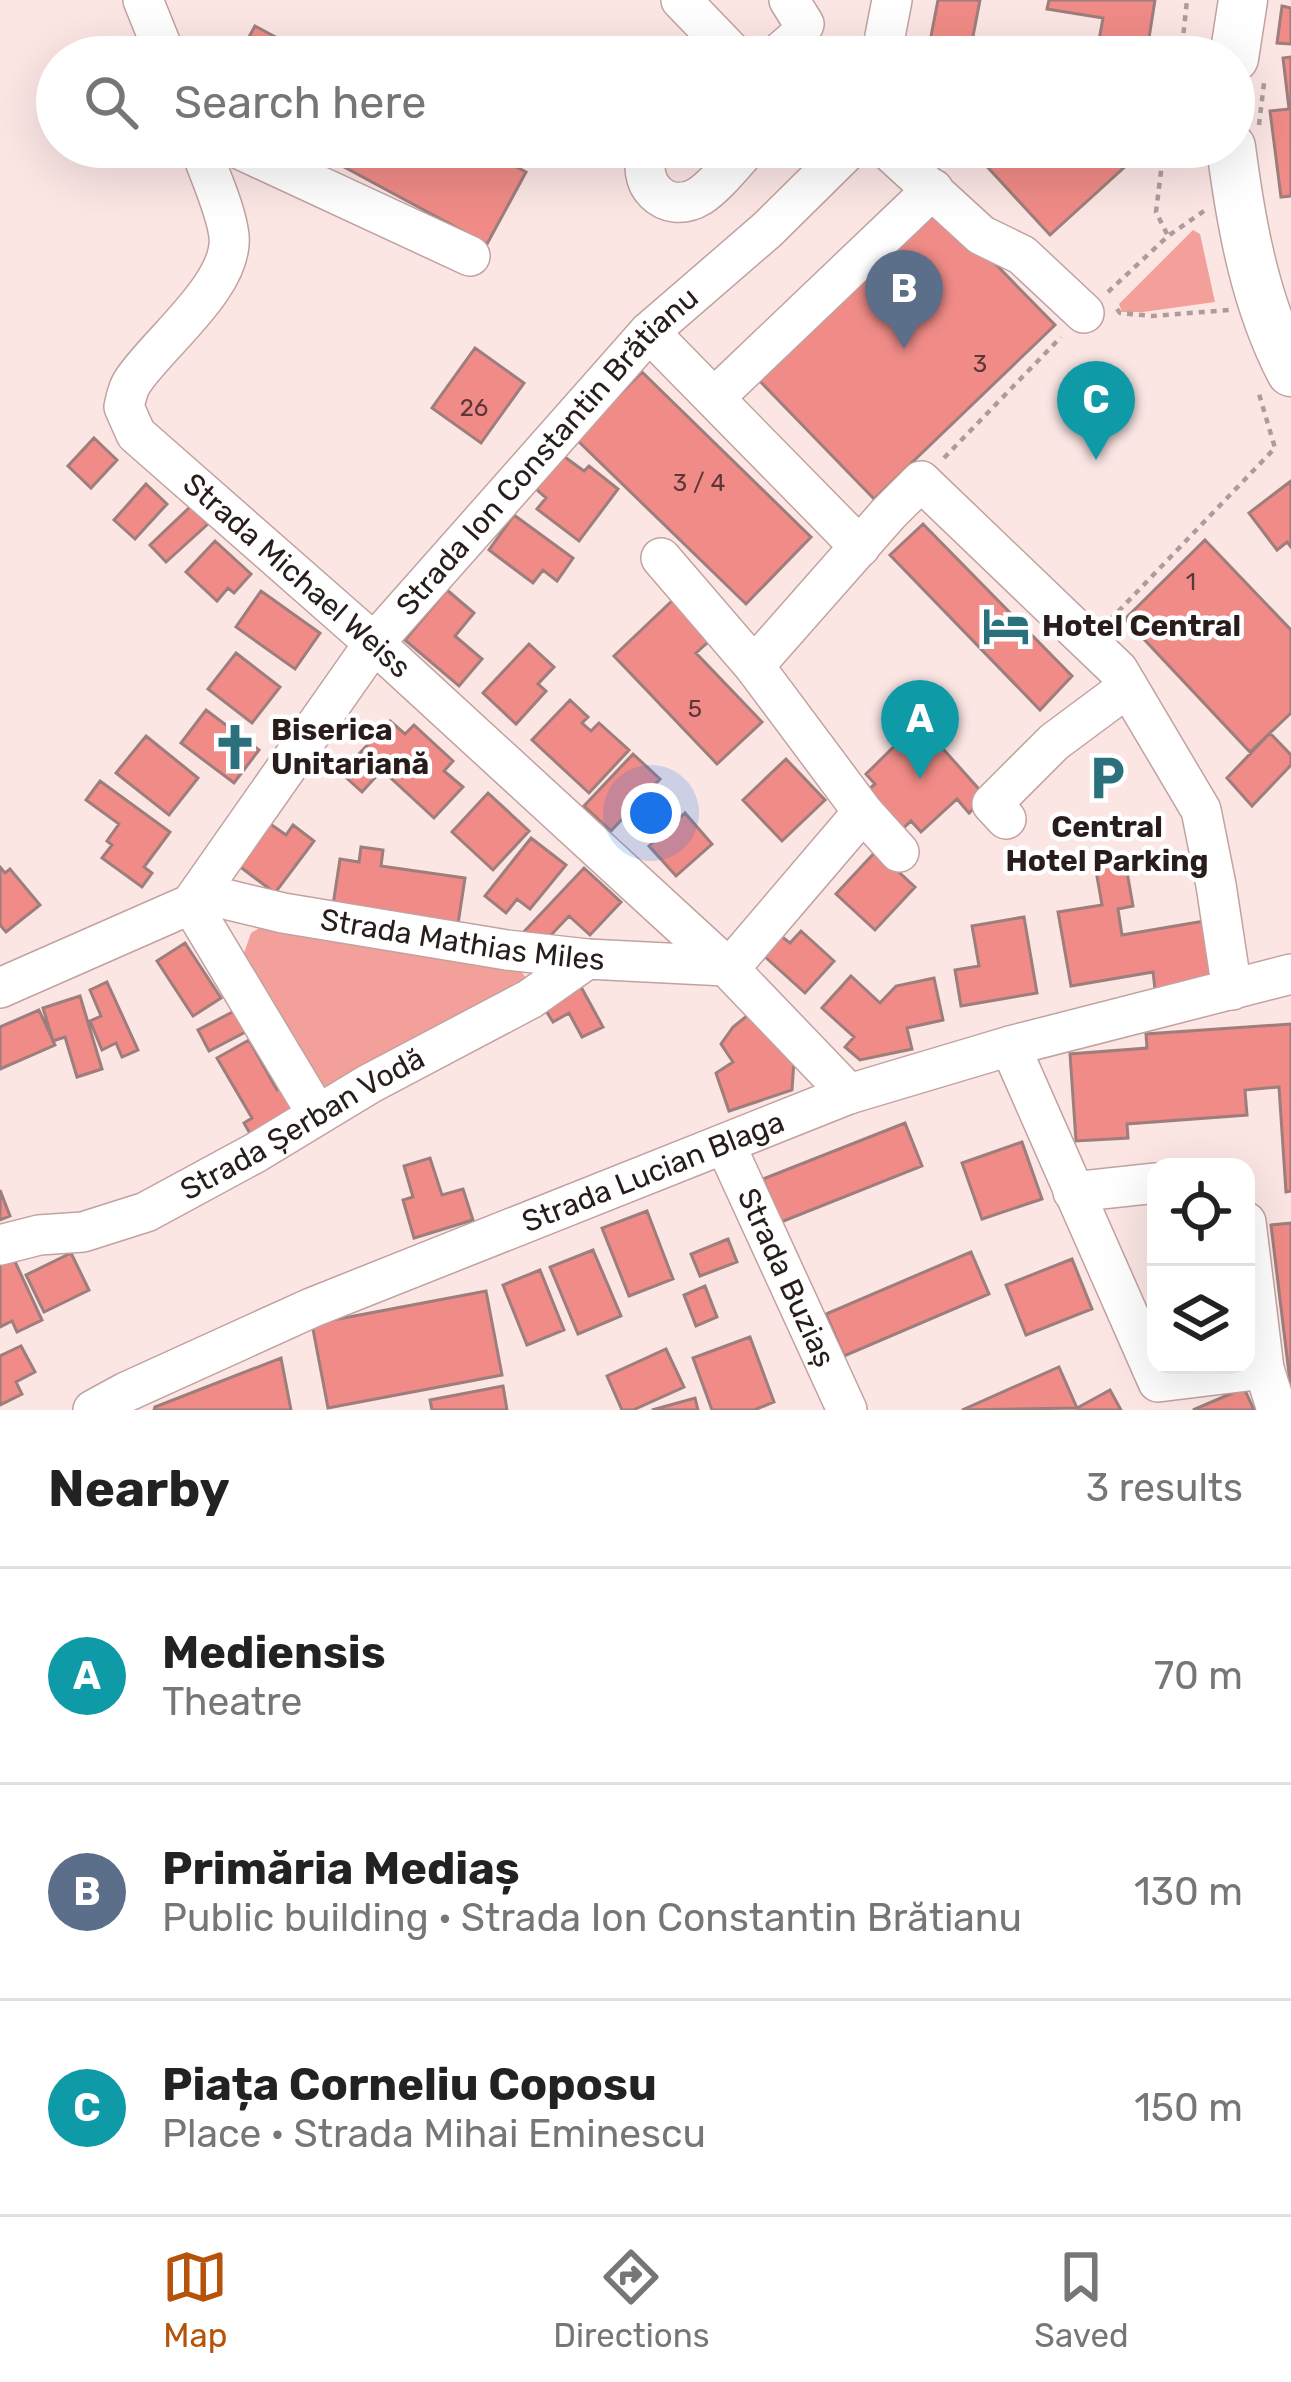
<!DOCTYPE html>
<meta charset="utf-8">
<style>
:root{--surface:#fff;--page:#f6f6f6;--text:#222;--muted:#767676;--line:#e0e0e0;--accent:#b45309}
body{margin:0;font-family:Rubik,sans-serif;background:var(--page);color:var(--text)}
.controls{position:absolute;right:36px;bottom:36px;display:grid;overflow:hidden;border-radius:24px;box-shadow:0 12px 48px #0002}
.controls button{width:108px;height:108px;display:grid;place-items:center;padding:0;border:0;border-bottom:3px solid var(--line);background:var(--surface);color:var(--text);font:60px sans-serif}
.you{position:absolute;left:651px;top:813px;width:42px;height:42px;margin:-30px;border:9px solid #fff;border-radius:50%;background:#1a73e8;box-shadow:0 0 0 18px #1a73e833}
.badge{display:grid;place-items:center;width:78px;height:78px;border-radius:50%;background:var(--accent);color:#fff;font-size:39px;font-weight:700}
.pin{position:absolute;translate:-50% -99px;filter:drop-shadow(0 3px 6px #0008)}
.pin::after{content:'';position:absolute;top:63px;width:42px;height:36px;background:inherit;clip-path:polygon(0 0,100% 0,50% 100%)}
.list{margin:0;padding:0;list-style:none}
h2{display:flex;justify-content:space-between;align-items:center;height:156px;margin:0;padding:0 48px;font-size:51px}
h2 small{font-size:39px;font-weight:400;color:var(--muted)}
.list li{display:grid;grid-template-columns:78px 1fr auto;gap:36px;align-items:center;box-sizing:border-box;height:216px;padding:0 48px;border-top:3px solid var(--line)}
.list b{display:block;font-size:45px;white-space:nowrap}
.list p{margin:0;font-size:39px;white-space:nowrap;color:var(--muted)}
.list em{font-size:39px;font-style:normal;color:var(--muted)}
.icon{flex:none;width:66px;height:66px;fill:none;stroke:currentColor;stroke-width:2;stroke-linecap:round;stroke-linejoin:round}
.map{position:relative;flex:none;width:1291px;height:1410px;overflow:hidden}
.search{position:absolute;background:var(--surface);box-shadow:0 12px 48px #0002;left:36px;right:36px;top:36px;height:132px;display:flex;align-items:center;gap:30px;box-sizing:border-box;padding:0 42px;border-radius:66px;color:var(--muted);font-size:45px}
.sheet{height:804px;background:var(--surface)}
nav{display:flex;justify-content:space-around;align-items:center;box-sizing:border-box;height:168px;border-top:3px solid var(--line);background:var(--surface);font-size:33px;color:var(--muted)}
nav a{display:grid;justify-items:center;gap:6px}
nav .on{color:var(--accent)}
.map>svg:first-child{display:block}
.green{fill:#f39f9a}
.building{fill:#f08b87;stroke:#9d7e7c;stroke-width:3}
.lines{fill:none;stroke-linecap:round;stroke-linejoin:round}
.minor-casing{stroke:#c2a2a0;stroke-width:42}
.major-casing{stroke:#c2a2a0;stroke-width:51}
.path{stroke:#ae9c9a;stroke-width:4.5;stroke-dasharray:6 6;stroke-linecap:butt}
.minor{stroke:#fff;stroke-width:39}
.major{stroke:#fff;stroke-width:48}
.labels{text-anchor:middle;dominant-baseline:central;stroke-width:9;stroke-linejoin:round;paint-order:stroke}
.number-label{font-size:24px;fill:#5b3837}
.street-label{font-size:30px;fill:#291d1c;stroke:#fff}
.poi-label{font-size:30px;font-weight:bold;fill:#291d1c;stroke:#fff;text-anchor:start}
</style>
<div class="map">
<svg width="1291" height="1410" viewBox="0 0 1291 1410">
<rect width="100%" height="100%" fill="#fbe6e4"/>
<!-- green -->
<path class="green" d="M1193 230 1200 234 1215 302 1143 312H1122L1119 304Z
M283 913 507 950 530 984 345 1091 322 1085 243 956 251 933Z"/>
<!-- building -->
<path class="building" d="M938 0H980L969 57H927Z
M1049 0H1155L1146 57H1096L1103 18 1047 9Z
M1282 6 1291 8V44L1277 43Z
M255 26 313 57H238Z
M1291 57V196L1281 197 1270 111 1289 109 1283 58Z
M307 147H480L526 172 487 244Z
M969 147H1035L1053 164 1069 147H1131L1129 163 1050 235Z
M933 200 1055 325 874 499 753 374Z
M475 348 524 383 481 443 432 408Z
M642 372 811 537 746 604 576 439Z
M94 438 117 460 91 488 68 466Z
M562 455 584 471 589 466 618 489 579 541 537 509 546 498 536 489Z
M1291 481V547L1287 542 1277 550 1249 513Z
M146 484 167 504 135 539 114 520Z
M191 506 208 524 166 562 150 545Z
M514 515 573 558 557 581 543 570 533 583 489 550Z
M923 524 1072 676 1040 710 890 555Z
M1205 540 1291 630V713L1250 752 1125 619Z
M215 541 251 574 234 593 228 588 217 601 186 572Z
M447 590 474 613 455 636 482 659 459 686 405 640Z
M261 591 320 633 295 669 236 627Z
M677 596 715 636 696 653 762 722 717 764 614 656Z
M529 644 554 667 538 684 546 691 516 724 483 693Z
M236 653 280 687 252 723 208 689Z
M570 700 588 717 582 723 591 731 599 723 629 750 589 793 532 740Z
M206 710 259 750 234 783 181 743Z
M390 721 405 734 414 725 453 761 444 771 463 787 434 818 382 770 362 792 341 773Z
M919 722 986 797 969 813 957 799 921 832 911 821 896 835 861 796 875 784 866 774Z
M1270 733 1291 755V765L1252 806 1227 778Z
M146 736 198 778 169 815 116 773Z
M633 754 660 779 611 831 584 806Z
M786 759 825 800 782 841 743 800Z
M100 781 170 832 144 867 152 873 142 887 102 858 112 845 107 841 119 824 86 800Z
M488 793 529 831 493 870 452 832Z
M685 813 712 844 676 876 649 846Z
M266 821 286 835 293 825 314 841 275 893 235 863Z
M531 838 566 865 530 909 517 899 506 913 485 896Z
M361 847 383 850 381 866 465 878 458 924 333 905 340 859 359 862Z
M876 851 915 887 875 930 836 894Z
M1125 860 1133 906 1118 909 1122 935 1210 920 1211 979 1155 989 1153 972 1071 986 1058 912 1102 905 1095 865Z
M0 867 5 873 10 869 40 905 6 932 0 925Z
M584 868 621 902 590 935 569 916 535 952 519 937Z
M1024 917 1037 993 961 1006 955 970 979 966 972 926Z
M801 931 834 961 805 993 763 955 781 936 790 943Z
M185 943 221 998 193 1016 157 961Z
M851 976 880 1003 896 986 934 978 943 1020 907 1028 912 1049 860 1060 845 1047 854 1037 822 1008Z
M107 982 138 1050 122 1057 116 1043 102 1050 90 1021 101 1016 90 990Z
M580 985 603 1027 582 1037 569 1013 553 1022 543 1006Z
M80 996 102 1069 77 1077 65 1037 53 1041 43 1008Z
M242 1007 253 1028 209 1051 198 1030Z
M39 1010 55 1045 0 1069V1027Z
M748 1015 794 1060 792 1090 729 1111 716 1073 733 1062 721 1044 733 1027Z
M1291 1024V1191L1286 1192 1279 1087 1245 1090 1247 1115 1127 1124 1128 1138 1076 1141 1070 1054 1147 1048 1146 1034Z
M249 1040 277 1090 294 1080 308 1105 252 1137 244 1123 252 1118 217 1058Z
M905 1123 922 1166 781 1222 763 1179Z
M1022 1142 1042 1199 982 1219 962 1163Z
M430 1158 442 1195 463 1189 473 1220 414 1238 403 1200 413 1197 404 1166Z
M0 1190 10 1216 0 1220Z
M647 1211 673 1279 629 1296 602 1228Z
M1291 1223V1390L1271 1225Z
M728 1239 737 1262 700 1276 691 1254Z
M593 1250 621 1316 578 1334 550 1267Z
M971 1252 989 1294 844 1356 826 1314Z
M71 1253 89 1290 44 1312 26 1275Z
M12 1255 42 1320 17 1332 12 1321 0 1327V1260Z
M1072 1259 1092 1309 1026 1335 1006 1285Z
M540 1270 564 1330 527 1345 503 1285Z
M705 1286 717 1317 696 1326 684 1295Z
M486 1291 502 1375 328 1408 312 1324Z
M750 1337 774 1402 754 1410H712L693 1358Z
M21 1346 35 1372 16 1382 22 1394 0 1405V1356Z
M666 1349 684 1387 633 1410H622L607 1376Z
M281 1358 291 1410H154L155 1407Z
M1059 1367 1077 1408 962 1410Z
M503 1386 507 1410H432L430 1400Z
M1244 1388 1254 1410H1193Z
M1110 1390 1121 1410H1078L1077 1408Z
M695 1398 698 1410H652Z"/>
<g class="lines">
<defs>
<g id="minor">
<path d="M143 0 166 57"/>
<path d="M681 0 736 57"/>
<path d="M775 57 798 37 804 24 789 0"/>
<path d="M881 57 892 0"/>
<path id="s1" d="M200 147C209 174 226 209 229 236 234 285 158 343 133 381 128 388 126 398 124 407L136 434 374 643 729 969 849 1094"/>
<path d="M235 147 470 256"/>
<path d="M651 147C631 182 666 217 700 196 718 184 734 162 749 147"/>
<path d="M885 147 981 235 1022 255 1084 313"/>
<path d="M649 332 860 547"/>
<path d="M715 397 933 189"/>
<path d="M661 558 754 666 863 812 899 852"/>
<path d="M754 666 888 514 921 481 1118 670 1201 810 1216 885 1232 990"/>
<path d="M1006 819 992 804 1054 742 1128 687"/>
<path id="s2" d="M200 893 283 913 507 950 587 959 726 966"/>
<path d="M191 904 317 1114"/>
<path d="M729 969 863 812"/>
<path id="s3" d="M0 988 191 904 374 643 649 332 767 230 851 147"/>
<path d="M1010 1046 1158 1382 1264 1369"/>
<path id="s4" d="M725 1144 847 1410"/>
<path d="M1073 1192 1156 1183"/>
<path d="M1246 1222 1264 1369 1277 1410"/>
<path id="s5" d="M0 1245 39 1235 83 1232 146 1212 255 1153 369 1084 530 999 587 959"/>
<path id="s6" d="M93 1410 126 1392 311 1308 849 1094 1010 1046 1291 974"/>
</g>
<path id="major" d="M1234 58 1243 0
M1231 147C1241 224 1255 303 1291 372"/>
</defs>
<!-- minor casing -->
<use href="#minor" class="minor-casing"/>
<!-- major casing -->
<use href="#major" class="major-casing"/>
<!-- path -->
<path class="path" d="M1181 57 1187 0
M1259 125 1264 83
M1164 147 1156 212 1168 236
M1108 292 1168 236 1204 211
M1117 309 1120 313 1152 316 1229 310
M944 458 1061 337
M1110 620 1275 448 1259 394"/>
<!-- minor -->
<use href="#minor" class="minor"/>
<!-- major -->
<use href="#major" class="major"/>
</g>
<!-- icons -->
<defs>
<symbol id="hotel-bare" viewBox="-9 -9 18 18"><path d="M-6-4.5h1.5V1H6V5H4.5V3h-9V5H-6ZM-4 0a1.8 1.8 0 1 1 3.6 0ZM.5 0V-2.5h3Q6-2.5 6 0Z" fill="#2a717d" stroke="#fff" stroke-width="2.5" paint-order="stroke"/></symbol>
<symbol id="church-bare" viewBox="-9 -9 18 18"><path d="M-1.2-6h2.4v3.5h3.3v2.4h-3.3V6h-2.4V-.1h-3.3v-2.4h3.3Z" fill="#2a717d" stroke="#fff" stroke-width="2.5" paint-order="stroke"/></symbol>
<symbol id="parking-bare" viewBox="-9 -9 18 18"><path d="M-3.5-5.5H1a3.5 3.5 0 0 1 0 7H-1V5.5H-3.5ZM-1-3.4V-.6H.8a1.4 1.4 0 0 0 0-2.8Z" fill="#2a717d" stroke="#fff" stroke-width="2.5" paint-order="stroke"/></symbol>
</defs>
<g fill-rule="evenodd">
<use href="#hotel-bare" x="973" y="593" width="66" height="66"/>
<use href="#church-bare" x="202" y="714" width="66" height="66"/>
<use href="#parking-bare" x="1074" y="745" width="66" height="66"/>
</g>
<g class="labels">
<!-- number labels -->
<g class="number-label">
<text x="980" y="364">3</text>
<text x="474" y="408">26</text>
<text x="699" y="483">3 / 4</text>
<text x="1191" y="582">1</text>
<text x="695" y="709">5</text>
</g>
<!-- street labels -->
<g class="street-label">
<text stroke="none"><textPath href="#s3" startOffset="786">Strada Ion Constantin Brătianu</textPath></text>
<text stroke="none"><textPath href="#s1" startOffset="543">Strada Michael Weiss</textPath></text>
<text stroke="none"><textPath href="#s2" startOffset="267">Strada Mathias Miles</textPath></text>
<text stroke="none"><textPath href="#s5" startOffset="330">Strada Șerban Vodă</textPath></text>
<text stroke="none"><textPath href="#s6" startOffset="609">Strada Lucian Blaga</textPath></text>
<text stroke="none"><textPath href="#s4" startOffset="147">Strada Buziaș</textPath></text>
</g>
<!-- poi labels -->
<g class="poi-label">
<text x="1042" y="626">Hotel Central</text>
<text x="271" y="730">Biserica<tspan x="271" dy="34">Unitariană</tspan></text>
<text x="1107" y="827" text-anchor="middle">Central<tspan x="1107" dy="34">Hotel Parking</tspan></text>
</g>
</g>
</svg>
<div class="controls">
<button><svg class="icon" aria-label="locate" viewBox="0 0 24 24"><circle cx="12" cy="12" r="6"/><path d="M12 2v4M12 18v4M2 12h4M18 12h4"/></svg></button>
<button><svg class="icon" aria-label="layers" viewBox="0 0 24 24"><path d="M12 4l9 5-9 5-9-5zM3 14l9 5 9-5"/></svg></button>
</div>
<div class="you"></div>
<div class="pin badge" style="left:920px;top:779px;background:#0f9aa8">A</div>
<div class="pin badge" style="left:904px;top:349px;background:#5c6f8a">B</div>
<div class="pin badge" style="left:1096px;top:460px;background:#0f9aa8">C</div>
<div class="search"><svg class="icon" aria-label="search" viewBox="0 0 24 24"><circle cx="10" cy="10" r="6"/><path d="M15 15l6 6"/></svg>Search here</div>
</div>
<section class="sheet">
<h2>Nearby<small>3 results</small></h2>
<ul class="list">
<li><span class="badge" style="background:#0f9aa8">A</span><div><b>Mediensis</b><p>Theatre</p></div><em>70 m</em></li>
<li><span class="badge" style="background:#5c6f8a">B</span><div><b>Primăria Mediaș</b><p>Public building · Strada Ion Constantin Brătianu</p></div><em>130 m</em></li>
<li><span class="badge" style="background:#0f9aa8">C</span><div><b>Piața Corneliu Coposu</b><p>Place · Strada Mihai Eminescu</p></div><em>150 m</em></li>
</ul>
</section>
<nav>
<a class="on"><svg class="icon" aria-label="map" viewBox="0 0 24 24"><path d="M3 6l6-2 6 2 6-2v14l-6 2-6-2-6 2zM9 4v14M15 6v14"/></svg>Map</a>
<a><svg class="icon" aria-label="directions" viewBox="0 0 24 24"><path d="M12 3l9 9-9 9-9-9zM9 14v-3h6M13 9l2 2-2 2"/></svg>Directions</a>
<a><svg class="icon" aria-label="saved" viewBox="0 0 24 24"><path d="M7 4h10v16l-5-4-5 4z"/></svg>Saved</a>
</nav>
